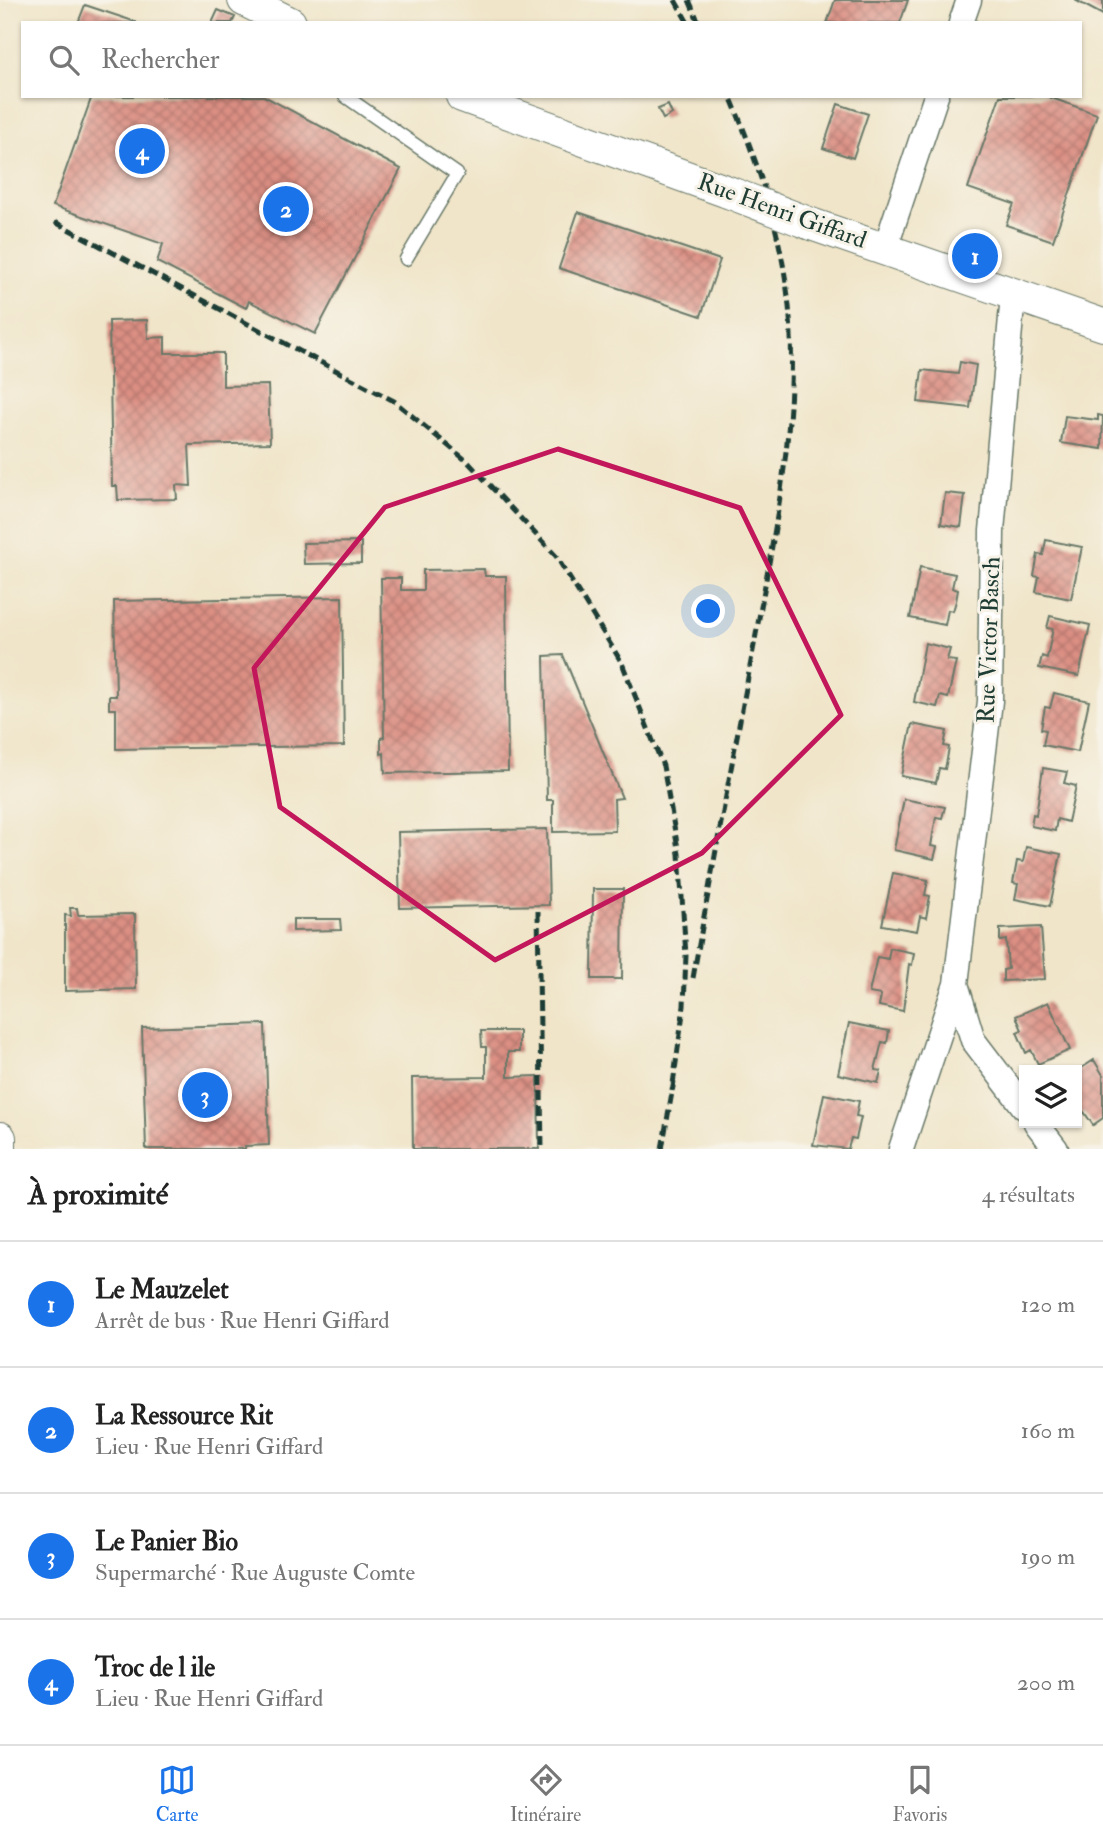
<!DOCTYPE html>
<html lang="fr">
<meta charset="utf-8">
<style>
:root{--surface:#fff;--page:#f6f6f6;--text:#222;--muted:#767676;--line:#e0e0e0;--accent:#1a73e8}
body{margin:0;font-family:"IM FELL Double Pica",serif;background:var(--page);color:var(--text)}
.controls{position:absolute;right:21px;bottom:21px;display:grid;overflow:hidden;border-radius:0px;box-shadow:0 2px 5px #0004}
.controls button{width:63px;height:63px;display:grid;place-items:center;padding:0;border:0;border-bottom:2px solid var(--line);background:var(--surface);color:var(--text);font:35px sans-serif}
.you{position:absolute;left:709px;top:612px;width:24px;height:24px;margin:-18px;border:5px solid #fff;border-radius:50%;background:#1a73e8;box-shadow:0 0 0 10px #1a73e833}
.badge{display:grid;place-items:center;width:46px;height:46px;border-radius:50%;background:var(--accent);color:#fff;font-size:23px;font-weight:700}
.pin{position:absolute;translate:-50% -50%;border:4px solid #fff;box-shadow:0 2px 7px #0006}
.list{margin:0;padding:0;list-style:none}
h2{display:flex;justify-content:space-between;align-items:center;height:91px;margin:0;padding:0 28px;font-size:30px}
h2 small{font-size:23px;font-weight:400;color:var(--muted)}
.list li{display:grid;grid-template-columns:46px 1fr auto;gap:21px;align-items:center;box-sizing:border-box;height:126px;padding:0 28px;border-top:2px solid var(--line)}
.list b{display:block;font-size:26px;white-space:nowrap}
.list p{margin:0;font-size:23px;white-space:nowrap;color:var(--muted)}
.list em{font-size:23px;font-style:normal;color:var(--muted)}
.icon{flex:none;width:38px;height:38px;fill:none;stroke:currentColor;stroke-width:2;stroke-linecap:round;stroke-linejoin:round}
.map{position:relative;flex:none;width:1103px;height:1149px;overflow:hidden}
.search{position:absolute;background:var(--surface);box-shadow:0 2px 5px #0004;left:21px;right:21px;top:21px;height:77px;display:flex;align-items:center;gap:18px;box-sizing:border-box;padding:0 24px;border-radius:0px;color:var(--muted);font-size:26px}
.sheet{height:595px;background:var(--surface)}
nav{display:flex;justify-content:space-around;align-items:center;box-sizing:border-box;height:98px;border-top:2px solid var(--line);background:var(--surface);font-size:19px;color:var(--muted)}
nav a{display:grid;justify-items:center;gap:4px}
nav .on{color:var(--accent)}
.map>svg:first-child{display:block}
.building{fill:url(#building-cross-hatch)}
.lines{fill:none;stroke-linecap:round;stroke-linejoin:round}
.service-casing{stroke:#687868;stroke-width:15}
.minor-casing{stroke:#687868;stroke-width:27}
.tertiary-casing{stroke:#687868;stroke-width:34}
.service{stroke:#fff;stroke-width:12}
.minor{stroke:#fff;stroke-width:24}
.tertiary{stroke:#fff;stroke-width:32}
.rail{stroke:#1f3d34;stroke-width:5;stroke-dasharray:10 5;stroke-linecap:butt}
.tertiary-bridge-casing{stroke:#687868;stroke-width:34;stroke-linecap:butt}
.tertiary-bridge{stroke:#fff;stroke-width:32}
.marked{fill:none;stroke:#c2185b;stroke-width:5;stroke-linejoin:round}
.labels{text-anchor:middle;dominant-baseline:central;stroke-width:6;stroke-linejoin:round;paint-order:stroke}
.street-label{font-size:24px;fill:#1f3d34;stroke:#f7f3e8}
</style>
<div class="map">
<svg width="1103" height="1149" viewBox="0 0 1103 1149">
<defs>
<pattern id="building-cross-hatch" width="8" height="8" patternUnits="userSpaceOnUse" patternTransform="scale(1.75)"><rect width="8" height="8" fill="#dc8f83"/><path d="M0 0l8 8M0 8l8-8" fill="none" stroke="#b2766c"/></pattern>
</defs>
<rect width="100%" height="100%" fill="#f7f3e8"/>
<filter id="ink" filterUnits="userSpaceOnUse"><feTurbulence type="fractalNoise" baseFrequency=".0143" numOctaves="2"/><feDisplacementMap in="SourceGraphic" scale="14" xChannelSelector="R" yChannelSelector="G"/><feConvolveMatrix kernelMatrix="1 2 1 2 8 2 1 2 1" color-interpolation-filters="sRGB"/></filter>
<filter id="wash" filterUnits="userSpaceOnUse"><feTurbulence type="fractalNoise" baseFrequency=".00686" numOctaves="4" result="noise"/><feDisplacementMap in="SourceGraphic" scale="28" xChannelSelector="R" yChannelSelector="G"/><feGaussianBlur stdDeviation="1.57" result="paint"/><feColorMatrix in="noise" values="0 0 0 0 0 0 0 0 0 0 0 0 0 0 0 0 0 1.4 0 .05"/><feComposite in="paint" operator="in"/></filter>
<g filter="url(#wash)">
<rect width="100%" height="100%" fill="#f0e5c9"/>
<g id="blocks">
<!-- building -->
<path class="building" d="M835 0H908L900 23H827Z
M1075 0H1103V15Z
M85 5 136 22V23H78Z
M218 10 235 17 232 23H212Z
M92 96H264L401 169 315 334 249 301 246 308 157 262 163 244 53 206Z
M1000 96H1046L1097 114 1053 241 1006 225 1014 204 968 188Z
M838 104 868 114 853 158 823 148Z
M668 105 672 114 663 119 658 109Z
M578 212 720 260 701 316 559 268Z
M147 320 148 338 165 337V353H223V386L268 385 270 443 189 445 191 486 176 485 177 499 118 500 117 486H112L109 321Z
M960 362 976 365 970 408 918 402 922 370 958 374Z
M1098 415 1103 416 1102 449 1061 443 1065 416 1098 420Z
M945 493 965 495 961 527 941 524Z
M1046 540 1082 547 1071 599 1036 592 1039 577 1034 576 1038 554 1043 555Z
M361 542V563L304 564 303 543Z
M920 567 955 574 952 588 958 590 956 601 953 611 948 610 945 625 910 618Z
M484 569 485 576H506L508 771 385 773 384 753 381 754V738L384 737 381 578H401V590H423V570Z
M342 597 344 746 116 749V709H109V696H116L114 601Z
M1050 616 1090 625 1079 676 1039 668 1042 656 1047 658 1050 643 1053 629 1047 628Z
M925 643 950 649 947 660 956 661 948 698 940 696 937 707 914 702Z
M563 655 622 798 614 799 615 831 553 832V800H547L544 656Z
M1054 693 1089 701 1078 752 1043 745 1046 730 1041 729 1045 707 1050 708Z
M912 724 947 731 944 746 949 747 947 759 945 769 939 768 936 783 901 776Z
M1043 768 1067 772 1064 783 1076 786 1068 822 1057 819 1055 831 1031 826 1033 814 1036 815Z
M904 799 945 807 942 818 936 817 931 846 937 847 934 859 894 850Z
M547 829 549 905 400 908 398 832Z
M1026 847 1061 854 1050 906 1015 899 1018 884 1013 883 1017 861 1023 862Z
M893 873 928 880 925 895 930 896 926 918 920 916 917 931 882 925Z
M593 889H623L622 979H592Z
M70 908H77L78 915 135 914 136 989 65 991V915L71 916Z
M293 919H340L341 930 293 931Z
M1041 927 1045 979 1003 981V970L1008 969 1006 940 1000 941V929Z
M890 948 914 953 912 965 909 964 903 1011 879 1006 881 995 869 993 877 957 888 959Z
M1048 1002 1070 1050 1038 1064 1031 1050 1026 1053 1017 1032 1022 1030 1016 1016Z
M849 1023 889 1031 887 1043 882 1042 875 1070 881 1071 878 1083 838 1074Z
M265 1024 269 1145 245 1146V1149H146L142 1028Z
M481 1031H519V1052H508V1077L538 1076 539 1149H413L412 1078 486 1077V1047H482Z
M1094 1060 1103 1075V1118L1093 1125 1084 1112 1080 1115 1077 1110V1071Z
M824 1094 859 1101 856 1116 861 1117 856 1139 851 1138 848 1149 813 1145Z"/>
</g>
</g>
<g filter="url(#ink)">
<use href="#blocks" fill-opacity="0" stroke="#687868" stroke-width="2"/>
<g class="lines">
<defs>
<path id="service" d="M345 96 457 174 406 259"/>
<path id="minor" d="M961 23 969 0
M885 249 936 96
M956 984 973 1040 1024 1107
M1036 1123 1056 1149
M901 1149 956 984 990 701 992 531 1013 295"/>
<path id="tertiary" d="M244 0 290 23
M462 96 728 192
M811 224 1103 325
M0 1138V1149"/>
</defs>
<!-- service casing -->
<use href="#service" class="service-casing"/>
<!-- minor casing -->
<use href="#minor" class="minor-casing"/>
<!-- tertiary casing -->
<use href="#tertiary" class="tertiary-casing"/>
<!-- service -->
<use href="#service" class="service"/>
<!-- minor -->
<use href="#minor" class="minor"/>
<!-- tertiary -->
<use href="#tertiary" class="tertiary"/>
<!-- rail -->
<path class="rail" d="M675 0 688 23
M689 0 699 23
M55 222 394 401 468 462 556 556 622 663 663 766 679 854 686 955 684 1006 672 1091
M538 911 542 1149
M693 978C713 865 734 752 755 640 773 539 795 438 791 336 788 252 762 172 730 96
M662 1149 674 1081"/>
<defs>
<path id="tertiary-bridge" d="M728 192 811 224"/>
</defs>
<!-- tertiary-bridge casing -->
<use href="#tertiary-bridge" class="tertiary-bridge-casing"/>
<!-- tertiary-bridge -->
<use href="#tertiary-bridge" class="tertiary-bridge"/>
</g>
</g>
<!-- marked area -->
<path class="marked" d="M558 449 740 508 841 715 702 853 495 960 280 807 254 668 385 507Z"/>
<g class="labels">
<!-- street labels -->
<g class="street-label">
<text transform="translate(782 211) rotate(20)">Rue Henri Giffard</text>
<text transform="translate(989 640) rotate(-88)">Rue Victor Basch</text>
</g>
</g>
</svg>
<div class="controls">
<button><svg class="icon" aria-label="layers" viewBox="0 0 24 24"><path d="M12 4l9 5-9 5-9-5zM3 14l9 5 9-5"/></svg></button>
</div>
<div class="you"></div>
<div class="pin badge" style="left:975px;top:256px">1</div>
<div class="pin badge" style="left:286px;top:209px">2</div>
<div class="pin badge" style="left:205px;top:1095px">3</div>
<div class="pin badge" style="left:142px;top:151px">4</div>
<div class="search"><svg class="icon" aria-label="search" viewBox="0 0 24 24"><circle cx="10" cy="10" r="6"/><path d="M15 15l6 6"/></svg>Rechercher</div>
</div>
<section class="sheet">
<h2>À proximité<small>4 résultats</small></h2>
<ul class="list">
<li><span class="badge">1</span><div><b>Le Mauzelet</b><p>Arrêt de bus · Rue Henri Giffard</p></div><em>120 m</em></li>
<li><span class="badge">2</span><div><b>La Ressource Rit</b><p>Lieu · Rue Henri Giffard</p></div><em>160 m</em></li>
<li><span class="badge">3</span><div><b>Le Panier Bio</b><p>Supermarché · Rue Auguste Comte</p></div><em>190 m</em></li>
<li><span class="badge">4</span><div><b>Troc de l ile</b><p>Lieu · Rue Henri Giffard</p></div><em>200 m</em></li>
</ul>
</section>
<nav>
<a class="on"><svg class="icon" aria-label="map" viewBox="0 0 24 24"><path d="M3 6l6-2 6 2 6-2v14l-6 2-6-2-6 2zM9 4v14M15 6v14"/></svg>Carte</a>
<a><svg class="icon" aria-label="directions" viewBox="0 0 24 24"><path d="M12 3l9 9-9 9-9-9zM9 14v-3h6M13 9l2 2-2 2"/></svg>Itinéraire</a>
<a><svg class="icon" aria-label="saved" viewBox="0 0 24 24"><path d="M7 4h10v16l-5-4-5 4z"/></svg>Favoris</a>
</nav>
